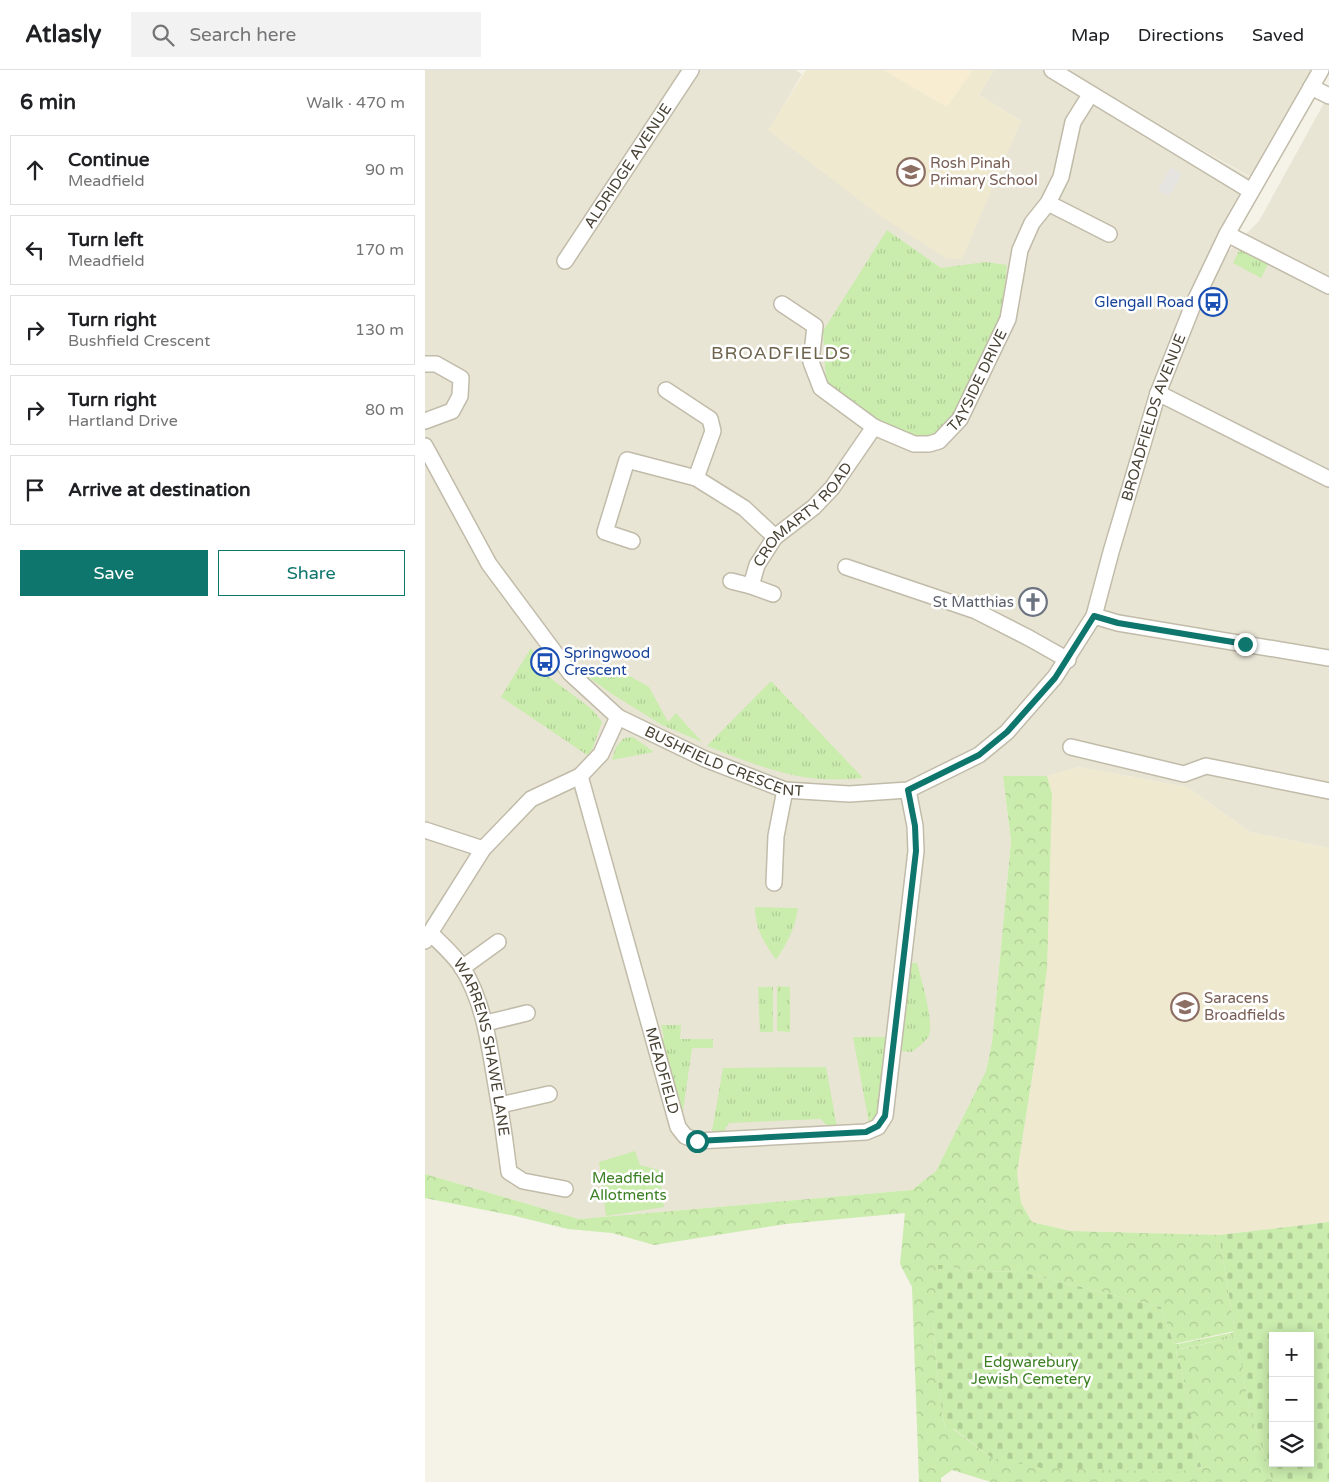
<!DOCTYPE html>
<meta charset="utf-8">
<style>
:root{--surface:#fff;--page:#f2f2f2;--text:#202124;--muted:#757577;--line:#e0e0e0;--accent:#0f766e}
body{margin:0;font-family:"Varela Round",sans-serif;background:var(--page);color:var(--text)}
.controls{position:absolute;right:15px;bottom:15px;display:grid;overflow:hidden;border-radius:0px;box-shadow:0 2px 12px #0003}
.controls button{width:45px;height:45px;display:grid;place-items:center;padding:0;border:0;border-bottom:1px solid var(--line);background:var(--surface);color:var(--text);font:25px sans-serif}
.stop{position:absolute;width:15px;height:15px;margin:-11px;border:4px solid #0f766e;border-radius:50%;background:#fff}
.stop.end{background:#0f766e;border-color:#fff;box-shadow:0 1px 5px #0008}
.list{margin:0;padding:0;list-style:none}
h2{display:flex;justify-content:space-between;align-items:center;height:65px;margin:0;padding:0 20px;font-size:21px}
h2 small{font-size:16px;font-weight:400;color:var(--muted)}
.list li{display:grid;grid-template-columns:32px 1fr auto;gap:15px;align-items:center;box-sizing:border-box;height:70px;margin:0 10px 10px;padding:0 10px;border:1px solid var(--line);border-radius:0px}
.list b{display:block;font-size:19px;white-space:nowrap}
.list p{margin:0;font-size:16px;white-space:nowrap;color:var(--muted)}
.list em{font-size:16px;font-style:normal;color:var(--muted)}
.actions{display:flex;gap:10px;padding:15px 20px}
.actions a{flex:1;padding:11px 0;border:1px solid var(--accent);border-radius:0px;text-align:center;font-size:18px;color:var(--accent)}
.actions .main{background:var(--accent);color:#fff}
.icon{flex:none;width:28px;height:28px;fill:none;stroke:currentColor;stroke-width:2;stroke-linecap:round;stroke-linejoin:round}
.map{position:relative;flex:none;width:904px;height:1412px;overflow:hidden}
header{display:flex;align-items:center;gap:30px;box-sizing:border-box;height:70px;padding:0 25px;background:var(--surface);border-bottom:1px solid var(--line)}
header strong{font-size:24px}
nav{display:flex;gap:28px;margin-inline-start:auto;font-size:18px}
.search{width:350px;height:45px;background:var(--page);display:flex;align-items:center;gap:12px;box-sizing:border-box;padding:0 18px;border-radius:0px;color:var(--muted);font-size:19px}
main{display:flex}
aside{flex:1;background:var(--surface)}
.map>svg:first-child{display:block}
.residential{fill:#e9e5d5}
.commercial{fill:#f8ecd1}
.education{fill:#efe9d0}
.grass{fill:url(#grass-tufts)}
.forest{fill:url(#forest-crowns)}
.cemetery{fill:url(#cemetery-stones);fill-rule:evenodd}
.garden{fill:#caecad}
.parking{fill:#e6e4e0}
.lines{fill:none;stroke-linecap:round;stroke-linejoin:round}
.street-casing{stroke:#c1bba9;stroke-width:18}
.street{stroke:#fff;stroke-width:15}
.route{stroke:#0f766e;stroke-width:6}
.labels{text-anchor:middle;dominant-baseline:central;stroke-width:5;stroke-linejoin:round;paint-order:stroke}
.education-label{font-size:15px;fill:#785e54;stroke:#fff;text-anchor:start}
.street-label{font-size:15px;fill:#494335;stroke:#fff}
.transit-label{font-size:15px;fill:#164399;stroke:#fff;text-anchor:end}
.worship-label{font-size:15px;fill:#5b616d;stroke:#fff;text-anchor:end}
.park-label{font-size:15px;fill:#3d8023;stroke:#fff}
.quarter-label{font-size:18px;letter-spacing:1px;fill:#6d634c;stroke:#fff}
</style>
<header>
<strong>Atlasly</strong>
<div class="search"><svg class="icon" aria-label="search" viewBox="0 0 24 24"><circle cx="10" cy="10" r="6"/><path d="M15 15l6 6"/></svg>Search here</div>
<nav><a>Map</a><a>Directions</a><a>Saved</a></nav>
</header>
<main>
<aside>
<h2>6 min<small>Walk · 470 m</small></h2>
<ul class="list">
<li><svg class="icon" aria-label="ahead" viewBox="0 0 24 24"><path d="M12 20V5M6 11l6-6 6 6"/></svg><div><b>Continue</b><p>Meadfield</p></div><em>90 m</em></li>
<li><svg class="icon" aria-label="left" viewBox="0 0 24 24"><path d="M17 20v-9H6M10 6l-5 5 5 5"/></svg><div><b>Turn left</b><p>Meadfield</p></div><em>170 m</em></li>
<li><svg class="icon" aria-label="right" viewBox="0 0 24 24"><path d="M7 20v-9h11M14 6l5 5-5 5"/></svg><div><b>Turn right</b><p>Bushfield Crescent</p></div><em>130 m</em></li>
<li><svg class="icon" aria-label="right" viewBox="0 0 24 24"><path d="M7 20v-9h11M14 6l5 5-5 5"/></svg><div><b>Turn right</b><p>Hartland Drive</p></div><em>80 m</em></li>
<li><svg class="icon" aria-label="arrive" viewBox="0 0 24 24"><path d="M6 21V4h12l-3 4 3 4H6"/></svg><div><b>Arrive at destination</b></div></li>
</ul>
<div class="actions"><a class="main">Save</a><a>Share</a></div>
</aside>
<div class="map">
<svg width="904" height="1412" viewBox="0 0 904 1412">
<defs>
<pattern id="grass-tufts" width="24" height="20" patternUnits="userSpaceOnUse" patternTransform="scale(1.25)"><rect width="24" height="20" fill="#caecad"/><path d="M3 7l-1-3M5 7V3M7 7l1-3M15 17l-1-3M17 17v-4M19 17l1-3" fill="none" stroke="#afcc95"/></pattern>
<pattern id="forest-crowns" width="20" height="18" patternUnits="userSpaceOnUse" patternTransform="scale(1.25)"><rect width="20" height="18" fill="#caecad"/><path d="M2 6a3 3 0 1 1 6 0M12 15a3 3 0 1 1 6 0" fill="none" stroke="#afcc95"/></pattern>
<pattern id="cemetery-stones" width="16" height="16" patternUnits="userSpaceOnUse" patternTransform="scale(1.25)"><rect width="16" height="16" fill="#caecad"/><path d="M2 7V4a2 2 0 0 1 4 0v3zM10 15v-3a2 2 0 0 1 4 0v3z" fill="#afcc95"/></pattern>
</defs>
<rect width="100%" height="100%" fill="#f5f2e7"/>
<!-- residential -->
<path class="residential" d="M0 0H370L377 4 344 60 596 51 554 25 569 0H891L830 109 703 39 828 109 785 200 834 151 904 24V778L825 762 762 717 654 697 622 706H578L586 771 567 972 561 1001 511 1101 487 1120 154 1149 0 1104Z"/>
<!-- commercial -->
<path class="commercial" d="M458 0H548L522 37Z"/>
<!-- education -->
<path class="education" d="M381 0H458L522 37 548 0H569L554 25 596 51 537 189H522L451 143 343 60Z
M654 697 762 717 825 762 904 778V1152L794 1165 645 1161 607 1152 596 1133 592 1103 612 976 627 724 622 706Z"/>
<!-- grass -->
<path class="grass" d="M462 160 516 198 561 192 582 195 577 244 520 362 500 369 478 364 413 325 401 311 398 261Z
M815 179 843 194 836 208 808 193Z
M106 578 124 607 168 640 177 652 167 680 162 685 76 627Z
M149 597 201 604 224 617 243 652 251 643 277 672 237 655 187 624Z
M346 611 438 708C424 709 409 710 395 709 356 706 318 690 282 676Z
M208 667 229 682 187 690 191 677 199 668Z
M330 837 373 838C370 859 362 873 351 890 339 872 330 859 330 837Z
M486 893H492C496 909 509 950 504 965 501 972 493 977 487 982L476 981Z
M352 916 365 917V962L352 961Z
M333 917H348V962H335Z
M236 955H256L255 969H288V978H267L257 1048 235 969 239 968Z
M428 967H463L454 1041 449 1050 444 1053Z
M401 997 412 1057 404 1058 396 1049 304 1053 298 1062 287 1061 298 998Z
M806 1263 807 1268 754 1279 753 1274Z"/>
<!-- forest -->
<path class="forest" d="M578 706H622L627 724 622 898 612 976 592 1103 596 1133 607 1152 645 1161 794 1165 810 1261 749 1274 736 1237 596 1202 536 1200 521 1195 508 1253 514 1321 520 1359H528L567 1388 776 1398 757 1301 751 1280 807 1268H812L824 1337 848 1412H566L527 1400 516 1408V1412H494L487 1217 475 1194 480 1143 361 1154 229 1175 187 1163 143 1159 90 1146 0 1128V1104L154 1149 487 1120 511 1101 561 1001 567 972 586 771Z"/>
<!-- cemetery -->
<path class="cemetery" d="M904 1152V1412H848L824 1337 812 1269 807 1268 806 1263 810 1261 794 1165ZM848 1266H885V1393H848Z
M513 1195H521L536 1200 596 1202 736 1237 749 1274H753L754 1279 751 1281 757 1301 776 1397 751 1402 617 1398 567 1388 529 1359H520L514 1321 508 1253Z"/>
<!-- garden -->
<path class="garden" d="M210 1081 215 1095 234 1100 239 1137 181 1146 174 1092Z"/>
<!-- parking -->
<path class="parking" d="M746 97 757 104 744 126 733 120Z"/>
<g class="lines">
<defs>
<g id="street">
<path d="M627 0 826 121"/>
<path d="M886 17 904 26"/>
<path d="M623 133 684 164"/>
<path d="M802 164 904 216"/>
<path id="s1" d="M140 191 266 0"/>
<path id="s2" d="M357 234 390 256 386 292 396 318 449 357 489 374H504L514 371 535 349 583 249 595 180 607 153 623 133 636 107 648 52 665 25"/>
<path d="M0 294H11L36 308 35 326 27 341 0 351"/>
<path d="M241 320 285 349 288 361 271 408"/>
<path d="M733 323 904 409"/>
<path id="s3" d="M0 376 64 494 145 603 193 647 280 689 360 720 424 724 483 720 554 685 582 662 630 607 669 546 686 482 733 323 768 235 802 164 896 0"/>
<path d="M207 471 180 462 202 390 271 408 319 438 350 467"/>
<path d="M421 497 551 541 604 568 643 590"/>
<path d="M306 511 326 516"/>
<path id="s4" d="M348 524 326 516 332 495 350 467 389 437 407 418 449 357"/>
<path d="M669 546 693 553 904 588"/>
<path d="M646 677 759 704 781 696 904 721"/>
<path id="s5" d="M155 706 253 1057 260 1066 272 1071 441 1062 453 1057 460 1046 491 781 490 756 483 720"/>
<path d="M0 760 58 779"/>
<path d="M349 813 351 766 360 720"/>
<path id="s6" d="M5 863C17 874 28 884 37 897 57 929 63 967 69 1003 75 1036 80 1069 84 1102L98 1111 140 1119"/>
<path d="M0 871 58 779 106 729 155 706 176 684 193 647"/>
<path d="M37 898 73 872"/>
<path d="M61 953 102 943"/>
<path d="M75 1035 124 1024"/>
</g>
</defs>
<!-- street casing -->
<use href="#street" class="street-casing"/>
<!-- street -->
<use href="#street" class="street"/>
</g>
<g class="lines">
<!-- route -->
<path class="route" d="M272 1071 441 1062 453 1056 460 1046 491 781 490 756 483 720 554 685 582 662 630 608 669 546 693 553 820 574"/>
</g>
<!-- icons -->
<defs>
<symbol id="school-ring" viewBox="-11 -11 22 22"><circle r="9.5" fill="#fff" stroke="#8d6e63" stroke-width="1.5"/><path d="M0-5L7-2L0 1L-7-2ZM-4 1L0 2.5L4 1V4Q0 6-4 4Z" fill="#8d6e63"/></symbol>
<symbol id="bus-ring" viewBox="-11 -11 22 22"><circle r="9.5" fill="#fff" stroke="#1a4fb4" stroke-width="1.5"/><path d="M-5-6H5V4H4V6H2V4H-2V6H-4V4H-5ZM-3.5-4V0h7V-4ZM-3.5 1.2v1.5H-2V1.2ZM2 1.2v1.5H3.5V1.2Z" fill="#1a4fb4"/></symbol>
<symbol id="church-ring" viewBox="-11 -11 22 22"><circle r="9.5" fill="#fff" stroke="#6b7280" stroke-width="1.5"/><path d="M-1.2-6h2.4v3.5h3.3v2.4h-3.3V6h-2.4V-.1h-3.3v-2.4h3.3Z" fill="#6b7280"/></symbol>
</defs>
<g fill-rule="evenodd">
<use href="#school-ring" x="470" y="86" width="32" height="32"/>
<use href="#bus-ring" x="772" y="216" width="32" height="32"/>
<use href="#church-ring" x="592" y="516" width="32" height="32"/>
<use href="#bus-ring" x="104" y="576" width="32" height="32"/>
<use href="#school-ring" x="744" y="921" width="32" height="32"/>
</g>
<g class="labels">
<!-- education labels -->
<g class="education-label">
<text x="505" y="93">Rosh Pinah<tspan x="505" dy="17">Primary School</tspan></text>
<text x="779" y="928">Saracens<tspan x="779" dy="17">Broadfields</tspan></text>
</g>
<!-- street labels -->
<g class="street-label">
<text stroke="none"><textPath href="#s1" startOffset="114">ALDRIDGE AVENUE</textPath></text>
<text stroke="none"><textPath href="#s2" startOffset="311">TAYSIDE DRIVE</textPath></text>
<text stroke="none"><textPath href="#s3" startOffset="1109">BROADFIELDS AVENUE</textPath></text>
<text stroke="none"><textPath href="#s4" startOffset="114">CROMARTY ROAD</textPath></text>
<text stroke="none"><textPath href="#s3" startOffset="451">BUSHFIELD CRESCENT</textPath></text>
<text stroke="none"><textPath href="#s6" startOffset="130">WARRENS SHAWE LANE</textPath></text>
<text stroke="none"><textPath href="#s5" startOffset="306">MEADFIELD</textPath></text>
</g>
<!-- transit labels -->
<g class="transit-label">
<text x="769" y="232">Glengall Road</text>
<text x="139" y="583" text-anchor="start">Springwood<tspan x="139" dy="17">Crescent</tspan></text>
</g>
<!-- worship labels -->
<g class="worship-label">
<text x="589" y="532">St Matthias</text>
</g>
<!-- park labels -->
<g class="park-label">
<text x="203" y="1108">Meadfield<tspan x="203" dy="17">Allotments</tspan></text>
<text x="606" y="1292">Edgwarebury<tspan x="606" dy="17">Jewish Cemetery</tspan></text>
</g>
<!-- quarter labels -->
<g class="quarter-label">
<text x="356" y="283">BROADFIELDS</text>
</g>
</g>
</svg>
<div class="controls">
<button>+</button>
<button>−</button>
<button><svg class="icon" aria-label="layers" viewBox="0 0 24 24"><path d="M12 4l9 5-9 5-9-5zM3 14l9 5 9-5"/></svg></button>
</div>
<div class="stop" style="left:272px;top:1071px"></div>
<div class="stop end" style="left:820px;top:574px"></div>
</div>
</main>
